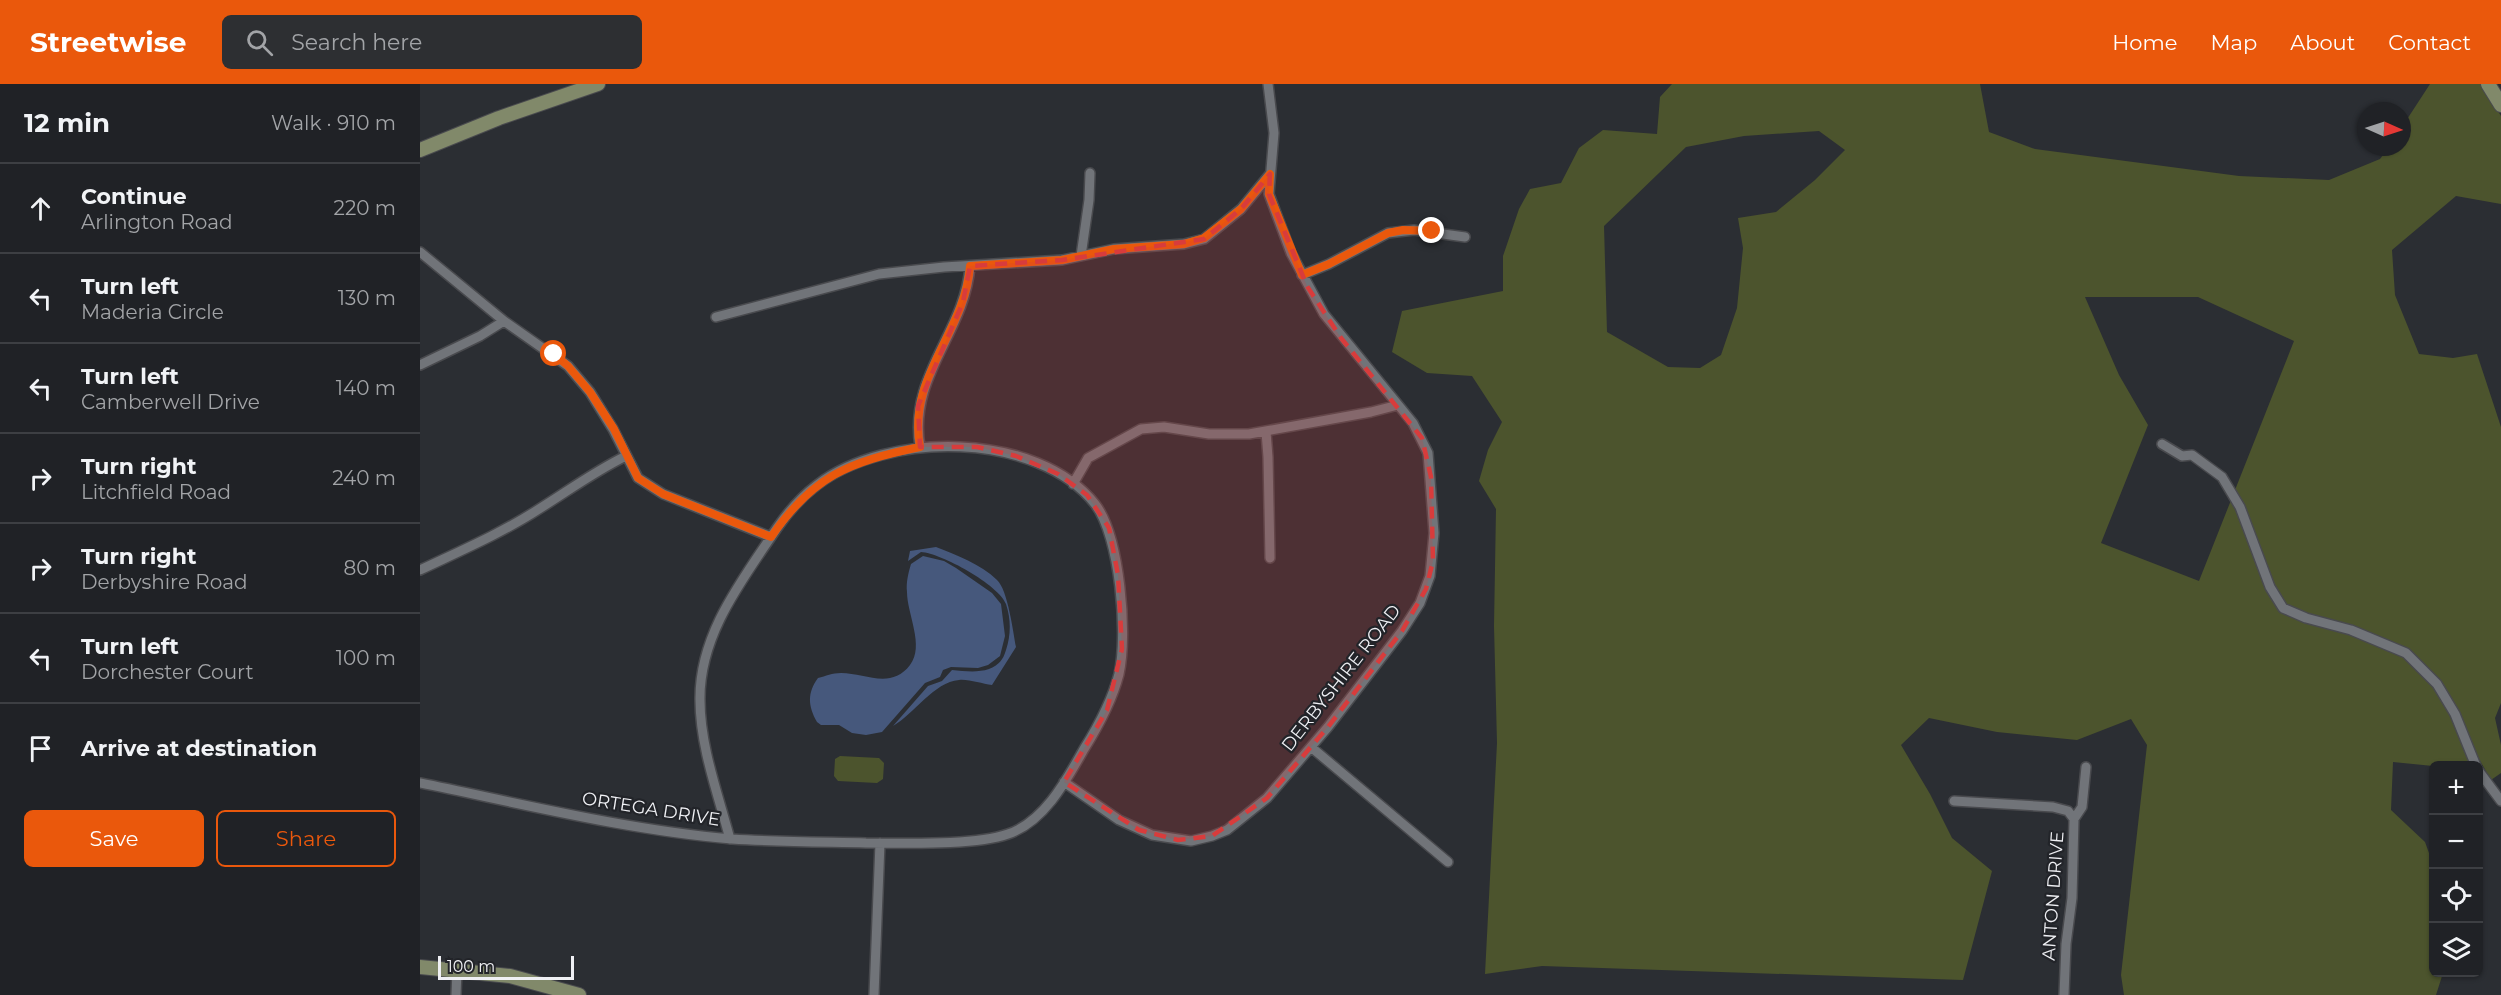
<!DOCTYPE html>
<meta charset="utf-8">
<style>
:root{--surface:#202226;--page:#2d2f32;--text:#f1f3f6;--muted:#a2a4a7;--line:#3d3f43;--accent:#ea580c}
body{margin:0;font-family:Montserrat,sans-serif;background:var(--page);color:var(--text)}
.controls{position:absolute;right:18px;bottom:18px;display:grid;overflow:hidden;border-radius:9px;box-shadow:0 2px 4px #0004}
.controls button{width:54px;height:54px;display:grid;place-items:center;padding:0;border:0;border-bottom:2px solid var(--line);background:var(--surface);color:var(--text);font:30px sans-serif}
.compass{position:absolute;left:1937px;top:18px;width:54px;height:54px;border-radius:50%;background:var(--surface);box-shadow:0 2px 4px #0004;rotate:93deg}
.scale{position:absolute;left:18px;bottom:15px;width:136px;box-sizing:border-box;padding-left:6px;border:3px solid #eff0f4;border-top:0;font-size:16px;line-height:21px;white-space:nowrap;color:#eff0f4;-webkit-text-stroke:4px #222429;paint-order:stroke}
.stop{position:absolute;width:18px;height:18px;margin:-14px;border:4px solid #ea580c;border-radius:50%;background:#fff}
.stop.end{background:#ea580c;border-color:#fff;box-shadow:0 2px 6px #0008}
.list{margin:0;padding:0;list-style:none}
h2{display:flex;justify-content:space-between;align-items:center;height:78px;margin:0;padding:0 24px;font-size:26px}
h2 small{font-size:20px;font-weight:400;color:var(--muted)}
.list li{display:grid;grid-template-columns:39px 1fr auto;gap:18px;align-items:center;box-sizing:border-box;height:90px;padding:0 24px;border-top:2px solid var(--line)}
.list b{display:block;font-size:22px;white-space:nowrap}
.list p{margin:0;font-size:20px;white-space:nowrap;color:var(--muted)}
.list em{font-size:20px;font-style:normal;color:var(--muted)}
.actions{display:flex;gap:12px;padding:18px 24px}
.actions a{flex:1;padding:14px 0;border:2px solid var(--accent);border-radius:9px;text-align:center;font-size:21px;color:var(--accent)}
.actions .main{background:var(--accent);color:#fff}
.icon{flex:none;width:33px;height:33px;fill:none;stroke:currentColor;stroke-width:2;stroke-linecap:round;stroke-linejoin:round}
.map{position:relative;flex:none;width:2081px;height:911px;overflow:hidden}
header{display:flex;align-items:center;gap:36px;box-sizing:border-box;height:84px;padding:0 30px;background:var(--accent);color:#fff}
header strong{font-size:28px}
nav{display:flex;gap:33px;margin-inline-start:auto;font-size:21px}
.search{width:420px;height:54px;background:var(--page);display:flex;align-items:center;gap:15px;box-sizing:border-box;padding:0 21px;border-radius:9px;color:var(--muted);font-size:22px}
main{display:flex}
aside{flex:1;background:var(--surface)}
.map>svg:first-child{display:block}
.green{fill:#4c542d;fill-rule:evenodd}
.water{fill:#46587c}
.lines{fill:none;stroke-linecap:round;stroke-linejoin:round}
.street-casing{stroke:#494a4e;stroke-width:12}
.secondary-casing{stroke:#494a4e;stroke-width:16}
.street{stroke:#717479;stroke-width:9}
.secondary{stroke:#81896a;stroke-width:14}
.route{stroke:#ea580c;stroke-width:8}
.marked{fill:#d83c3c;fill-opacity:0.2;stroke:#d83c3c;stroke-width:4.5;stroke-dasharray:12 8;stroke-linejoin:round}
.labels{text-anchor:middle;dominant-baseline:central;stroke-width:4.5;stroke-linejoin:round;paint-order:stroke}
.street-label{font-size:18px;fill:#eff0f4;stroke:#222429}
</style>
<header>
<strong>Streetwise</strong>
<div class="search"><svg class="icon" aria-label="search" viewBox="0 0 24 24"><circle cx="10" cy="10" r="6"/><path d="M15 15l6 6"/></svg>Search here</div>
<nav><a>Home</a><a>Map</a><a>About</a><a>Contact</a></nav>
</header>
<main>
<aside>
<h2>12 min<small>Walk · 910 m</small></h2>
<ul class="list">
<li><svg class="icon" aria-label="ahead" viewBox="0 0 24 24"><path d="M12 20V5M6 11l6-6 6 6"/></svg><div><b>Continue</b><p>Arlington Road</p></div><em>220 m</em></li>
<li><svg class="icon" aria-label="left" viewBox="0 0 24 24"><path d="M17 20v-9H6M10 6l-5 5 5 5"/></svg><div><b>Turn left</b><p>Maderia Circle</p></div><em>130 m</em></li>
<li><svg class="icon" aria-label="left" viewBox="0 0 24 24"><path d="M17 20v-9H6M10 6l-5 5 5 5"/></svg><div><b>Turn left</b><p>Camberwell Drive</p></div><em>140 m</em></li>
<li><svg class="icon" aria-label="right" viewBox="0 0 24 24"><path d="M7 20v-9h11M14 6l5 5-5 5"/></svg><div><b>Turn right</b><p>Litchfield Road</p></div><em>240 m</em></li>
<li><svg class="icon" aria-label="right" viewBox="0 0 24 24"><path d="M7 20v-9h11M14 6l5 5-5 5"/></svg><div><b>Turn right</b><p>Derbyshire Road</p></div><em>80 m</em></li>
<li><svg class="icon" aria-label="left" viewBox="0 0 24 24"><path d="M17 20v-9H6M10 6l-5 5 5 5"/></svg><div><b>Turn left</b><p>Dorchester Court</p></div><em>100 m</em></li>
<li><svg class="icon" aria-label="arrive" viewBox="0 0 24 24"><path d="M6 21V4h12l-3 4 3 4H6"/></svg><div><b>Arrive at destination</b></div></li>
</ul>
<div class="actions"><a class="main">Save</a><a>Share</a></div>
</aside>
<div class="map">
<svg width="2081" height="911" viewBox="0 0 2081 911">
<rect width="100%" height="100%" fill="#2b2e33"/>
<!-- green -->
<path class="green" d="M1252 0H1560L1569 48 1615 65 1819 92 1909 96 1960 75 1969 63H1982V43L2010 0H2061L2081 32V120L2036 112 1972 166 1975 211 1999 270 2033 274 2057 270 2081 343V619L2075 634 2081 661V689L2071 696 2055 668 2040 629 2019 594 2010 598 2030 632 2050 681 2013 682 1973 678 1971 726 2005 758 2013 780 2014 888 2023 889 2016 911H1704L1701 891 1727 661 1711 635 1657 656 1577 648 1509 634 1481 661 1510 710 1532 754 1572 787 1543 896 1122 882 1065 890 1077 659 1074 542 1076 425 1059 397 1068 366 1082 338 1052 292 1007 289 972 268 982 227 1083 207V172L1099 125 1110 105 1141 99 1159 64 1183 46 1237 50 1240 13ZM1399 47 1425 66 1395 96 1356 128 1318 134 1323 164 1317 224 1301 271 1280 284 1248 283 1187 248 1184 142 1266 63 1324 52ZM1665 213H1778L1874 257 1779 497 1681 459 1728 341 1699 291Z
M420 672 459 674 464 679 463 695 457 699 418 697 414 692 415 675Z"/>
<!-- water -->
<path class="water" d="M516 463C536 471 561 480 577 496 588 506 593 548 596 563L572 601C562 600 549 595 539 596 514 598 494 630 473 642L508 602 522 597 532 586C544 587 557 589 569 585 579 581 583 576 586 566 591 551 591 535 586 520 579 501 521 469 501 468L488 477 490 467Z
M503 472 524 477 536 484 572 509 581 520 585 552 580 572 568 581 558 584 531 583 523 586 520 593 505 599 462 648 446 651 432 649 419 641H401L397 638C388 622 387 609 398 594 406 592 412 589 421 589 445 589 471 606 490 581 505 562 487 530 487 508 486 499 488 490 491 480Z"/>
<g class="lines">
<defs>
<path id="street" d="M0 168 84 237 148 282 170 308 193 345 218 394 243 410 351 453
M661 172 669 116 670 89
M882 191 909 180 968 149 994 146 1045 153
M296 233 459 190 524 183 642 176 694 165 764 160 784 155 821 125 850 90
M0 281 60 252 84 237
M846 348 848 373 850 474
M1742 360 1762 372 1772 371 1802 393 1820 423 1850 503 1863 524 1886 534 1931 546 1986 569 2017 600 2035 630 2056 682
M500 363C488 291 545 249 550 182
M653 400 668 374 721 345 744 343 789 350H829L951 328 978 321
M0 486C40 467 82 449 119 425 148 407 175 387 206 372
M891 663 1028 778
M2058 686 2081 717
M644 698 699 736 732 751 771 757 792 752 807 746 847 714 908 643 982 547 1000 519 1010 492 1014 449 1008 369 993 339 904 230 871 169 849 110 854 49 848 0
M0 699C103 720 207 746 312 755 357 758 402 758 446 759 484 759 553 762 588 750 624 738 646 697 664 665 679 641 692 617 699 590 708 550 700 452 675 420 617 347 467 347 397 401 381 413 368 428 357 444 323 495 279 550 280 616 280 662 298 710 310 755
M1534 717 1633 723 1648 727 1654 735
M36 911 37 886
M454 911 460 759
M1644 911 1646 860 1652 814 1654 735 1662 723 1666 683"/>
<path id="secondary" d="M2068 0 2081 21
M0 66 79 34 178 0
M0 883 90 892 159 911"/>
</defs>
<!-- street casing -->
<use href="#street" class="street-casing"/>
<!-- secondary casing -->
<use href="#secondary" class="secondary-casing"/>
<!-- street -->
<use href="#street" class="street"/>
<!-- secondary -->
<use href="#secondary" class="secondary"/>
</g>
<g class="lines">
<!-- route -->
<path class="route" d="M134 270 148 282 170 308 194 345 218 394 243 410 351 453C393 392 428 378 500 363 487 292 545 249 550 182L642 176 694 165 764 160 784 154 821 125 850 90 849 110 882 191 909 180 968 149 983 146 1012 147"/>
</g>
<!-- marked area -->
<path class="marked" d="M850 90 849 110 887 202 921 254 1002 354 1011 393 1013 477 1006 505 982 547 908 643 847 714 792 752 758 756 719 746 644 698 687 626 702 565 698 491 689 444 667 411 638 390 596 372 557 363H500L498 322 543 218 550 182 642 176 784 155 821 125Z"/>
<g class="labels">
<!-- street labels -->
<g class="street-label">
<text transform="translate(921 594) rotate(-52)">DERBYSHIRE ROAD</text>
<text transform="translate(231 725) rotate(9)">ORTEGA DRIVE</text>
<text transform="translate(1633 812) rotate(-86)">ANTON DRIVE</text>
</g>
</g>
</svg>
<div class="controls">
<button>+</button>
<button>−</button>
<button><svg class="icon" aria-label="locate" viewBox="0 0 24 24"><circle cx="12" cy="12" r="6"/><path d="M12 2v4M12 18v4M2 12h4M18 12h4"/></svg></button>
<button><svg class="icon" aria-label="layers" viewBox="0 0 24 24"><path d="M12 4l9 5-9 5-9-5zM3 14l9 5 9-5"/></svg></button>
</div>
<svg class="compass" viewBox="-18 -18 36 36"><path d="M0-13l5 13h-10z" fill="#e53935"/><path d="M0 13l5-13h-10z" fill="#a2a4a7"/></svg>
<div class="scale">100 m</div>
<div class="stop" style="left:134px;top:270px"></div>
<div class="stop end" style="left:1012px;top:147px"></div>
</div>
</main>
